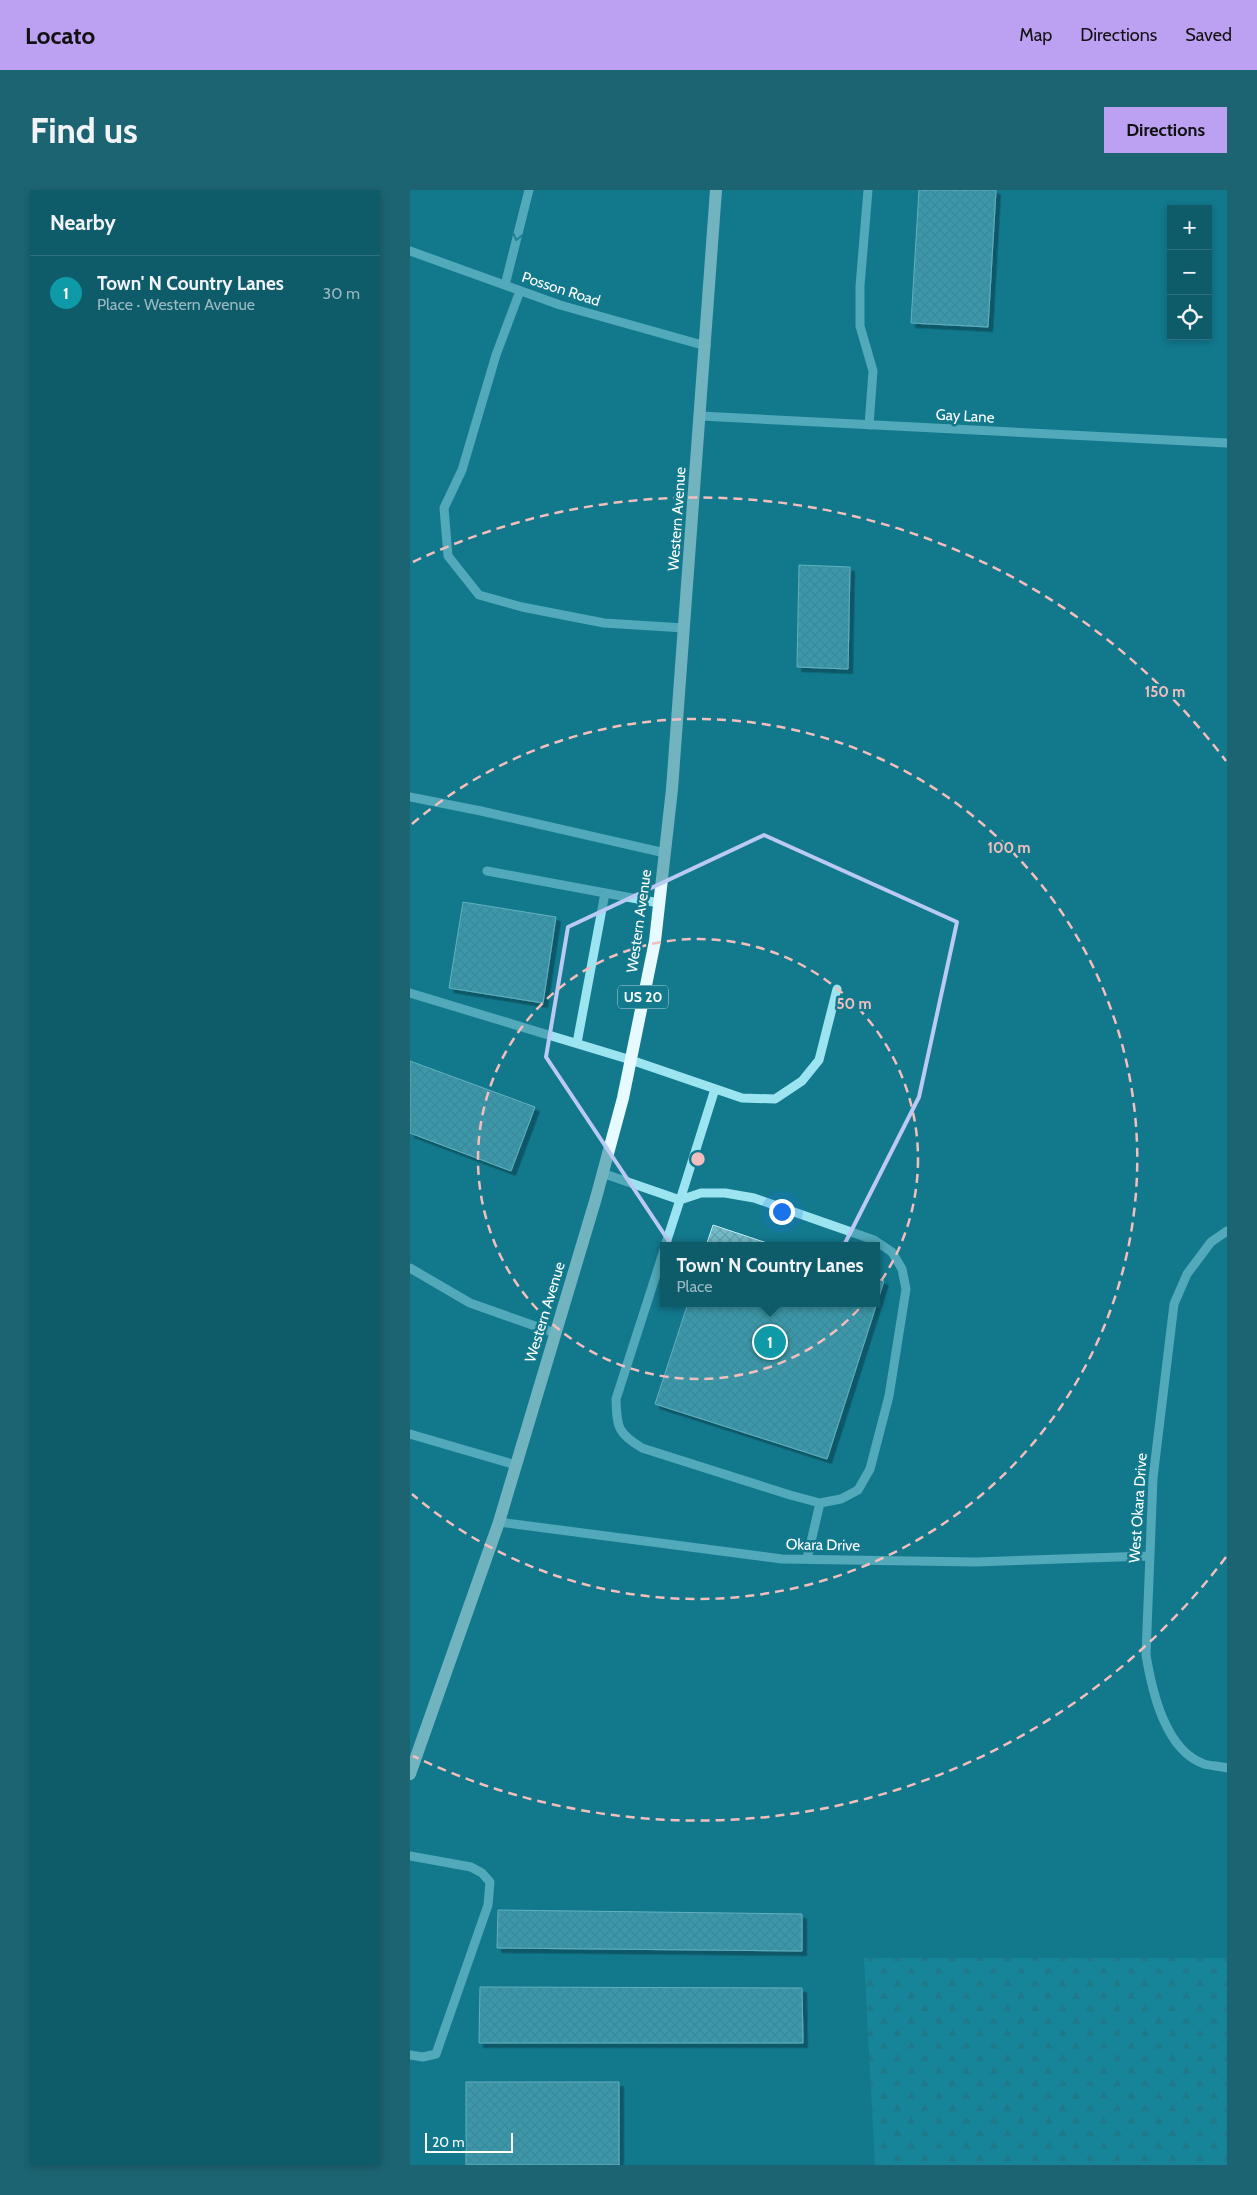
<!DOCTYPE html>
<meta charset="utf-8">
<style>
:root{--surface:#0e5b6a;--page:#1c6472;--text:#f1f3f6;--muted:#9bb9c1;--line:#2e707e;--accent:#bca0f2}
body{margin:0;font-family:Cabin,sans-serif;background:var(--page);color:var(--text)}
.controls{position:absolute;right:15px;top:15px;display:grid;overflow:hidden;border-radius:0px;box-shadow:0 2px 8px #0003}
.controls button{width:45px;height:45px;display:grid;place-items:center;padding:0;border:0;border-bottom:1px solid var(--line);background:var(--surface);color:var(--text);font:25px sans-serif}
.scale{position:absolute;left:15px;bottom:12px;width:88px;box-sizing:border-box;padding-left:5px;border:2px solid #fff;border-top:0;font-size:14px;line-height:18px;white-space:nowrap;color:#fff;-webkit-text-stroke:4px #13798d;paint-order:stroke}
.you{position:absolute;left:371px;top:1021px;width:18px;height:18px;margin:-12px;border:4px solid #fff;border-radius:50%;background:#1a73e8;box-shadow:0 0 0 8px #1a73e833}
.badge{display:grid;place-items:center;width:32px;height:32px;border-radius:50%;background:var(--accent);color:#fff;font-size:16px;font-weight:700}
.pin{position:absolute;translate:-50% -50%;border:2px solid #fff;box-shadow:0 1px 5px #0006}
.popup{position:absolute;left:250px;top:1052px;width:220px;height:65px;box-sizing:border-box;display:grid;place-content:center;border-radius:0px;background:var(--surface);filter:drop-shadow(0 1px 4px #0005);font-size:16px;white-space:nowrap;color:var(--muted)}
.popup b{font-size:19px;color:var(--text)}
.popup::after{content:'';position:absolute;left:50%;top:100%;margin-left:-10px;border:10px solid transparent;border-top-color:var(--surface)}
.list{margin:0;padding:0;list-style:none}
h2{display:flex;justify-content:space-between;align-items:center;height:65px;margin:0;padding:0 20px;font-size:21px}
h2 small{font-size:16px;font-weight:400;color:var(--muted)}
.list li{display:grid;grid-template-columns:32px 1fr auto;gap:15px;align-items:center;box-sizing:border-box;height:75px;padding:0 20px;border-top:1px solid var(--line)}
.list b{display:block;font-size:19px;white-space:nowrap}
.list p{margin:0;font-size:16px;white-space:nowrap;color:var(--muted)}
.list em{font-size:16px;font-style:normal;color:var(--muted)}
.icon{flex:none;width:28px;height:28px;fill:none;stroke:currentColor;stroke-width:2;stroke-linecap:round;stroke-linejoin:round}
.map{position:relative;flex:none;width:817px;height:1975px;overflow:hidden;border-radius:0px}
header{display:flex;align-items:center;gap:30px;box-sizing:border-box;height:70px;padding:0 25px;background:var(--accent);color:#111}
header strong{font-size:24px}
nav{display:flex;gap:28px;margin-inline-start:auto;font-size:18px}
.intro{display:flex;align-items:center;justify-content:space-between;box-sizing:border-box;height:120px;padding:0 30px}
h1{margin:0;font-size:35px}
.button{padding:12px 22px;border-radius:0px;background:var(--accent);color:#111;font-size:18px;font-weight:700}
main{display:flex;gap:30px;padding:0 30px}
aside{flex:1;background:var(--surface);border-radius:0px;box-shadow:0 2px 8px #0003}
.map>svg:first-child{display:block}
.forest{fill:url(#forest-firs)}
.building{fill:url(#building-cross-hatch);stroke:#c4f4fc;filter:url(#shadow)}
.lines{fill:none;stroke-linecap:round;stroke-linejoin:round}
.minor{stroke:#9de4f1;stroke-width:9}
.major{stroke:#e7faff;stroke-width:12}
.oneway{stroke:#2f8ea1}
.marked{fill:none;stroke:#bbcaf3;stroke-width:4;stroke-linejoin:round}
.ring{fill:none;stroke:#f3bebe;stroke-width:2.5;stroke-dasharray:9 6}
.labels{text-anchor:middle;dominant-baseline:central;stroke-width:5;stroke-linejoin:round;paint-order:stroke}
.shield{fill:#13798d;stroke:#b8d7dd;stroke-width:1}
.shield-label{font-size:14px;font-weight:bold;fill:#fff}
.street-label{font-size:15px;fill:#fff;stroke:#13798d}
.centre{fill:#f3bebe;stroke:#13798d;stroke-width:2.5}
.ring-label{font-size:15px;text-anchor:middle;font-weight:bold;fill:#f3bebe;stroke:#13798d;stroke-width:5;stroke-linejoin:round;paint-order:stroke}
</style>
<header>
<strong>Locato</strong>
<nav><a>Map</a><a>Directions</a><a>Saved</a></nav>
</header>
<div class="intro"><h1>Find us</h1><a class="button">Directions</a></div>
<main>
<aside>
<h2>Nearby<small></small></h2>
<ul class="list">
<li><span class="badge" style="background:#0f9aa8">1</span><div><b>Town' N Country Lanes</b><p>Place · Western Avenue</p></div><em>30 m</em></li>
</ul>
</aside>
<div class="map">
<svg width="817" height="1975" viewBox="0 0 817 1975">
<defs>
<pattern id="forest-firs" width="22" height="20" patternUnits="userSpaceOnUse" patternTransform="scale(1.25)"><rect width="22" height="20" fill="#1e94a9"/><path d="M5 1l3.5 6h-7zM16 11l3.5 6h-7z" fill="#2e7b88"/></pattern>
<pattern id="building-cross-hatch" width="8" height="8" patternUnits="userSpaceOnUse" patternTransform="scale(1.25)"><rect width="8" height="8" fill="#71bcca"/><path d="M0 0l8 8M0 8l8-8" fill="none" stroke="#68a0aa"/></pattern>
<filter id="shadow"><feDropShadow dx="4.5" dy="4.5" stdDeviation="0" flood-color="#0009"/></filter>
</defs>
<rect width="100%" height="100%" fill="#13798d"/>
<!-- forest -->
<path class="forest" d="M454 1768H817V1975H465Z"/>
<!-- building -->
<path class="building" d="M509 0H586L578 137 501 133Z
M389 375 440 377 438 479 387 477Z
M53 712 146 727 133 813 39 798Z
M0 871 125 917 101 981 0 943Z
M303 1035 366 1056H296Z
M466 1088 474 1091 417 1269 245 1214 278 1113H466Z
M88 1720 392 1724V1761L87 1758Z
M70 1797 392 1798 393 1853H69Z
M56 1892H209V1975H56Z"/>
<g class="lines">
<!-- minor -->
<path class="minor" d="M458 0 450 96V136L463 181 459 235
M0 61 150 115 296 156
M95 95 119 0
M110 101 86 165 52 280 34 318 38 366 69 405 112 417 194 433 274 438
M291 226 817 253
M0 607 71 621 255 663
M77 681 249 713
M0 803 221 870 332 908 365 909 392 891 409 870 427 799
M167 853 195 703
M192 983 270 1010 305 899
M817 1041 801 1052 777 1084 764 1114 743 1288 736 1465C742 1501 755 1560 794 1574 801 1576 810 1576 817 1578
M254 1060 206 1209C207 1237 207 1243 232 1258L380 1305 410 1313 431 1309 448 1300 460 1279 479 1206 496 1099 492 1079 482 1062 464 1050 344 1008 315 1003H291L270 1010 255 1056
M0 1078 60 1113 145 1143
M0 1244 106 1275
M89 1332 372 1369 566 1372 738 1366
M397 1369 410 1313
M0 1666 61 1677 72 1683 80 1692 78 1715 26 1864 13 1867 0 1865"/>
<!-- major -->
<path class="major" d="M0 1584 89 1332 186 1008 213 908 245 751 262 599 306 0"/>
</g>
<!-- one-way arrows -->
<defs><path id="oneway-chevron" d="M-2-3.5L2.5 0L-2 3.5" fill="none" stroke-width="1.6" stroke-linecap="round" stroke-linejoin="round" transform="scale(1.25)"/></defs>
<use class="oneway" href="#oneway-chevron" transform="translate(107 47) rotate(104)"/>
<!-- marked area -->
<path d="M0 0H817V1975H0ZM354 645 547 732 509 907 425 1073 268 1065 136 867 158 737Z" fill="#13798d" fill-opacity=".55" fill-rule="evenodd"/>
<path class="marked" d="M354 645 547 732 509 907 425 1073 268 1065 136 867 158 737Z"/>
<!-- distance rings -->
<g class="ring">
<circle cx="288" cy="969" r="220"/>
<path d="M2 634A440 440 0 1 1 2 1304"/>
<path d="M816 1367A661 661 0 0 1 3 1566M3 372A661 661 0 0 1 816 571"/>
</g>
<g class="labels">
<!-- shield labels -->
<rect class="shield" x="208" y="795.5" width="50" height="23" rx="4"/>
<g class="shield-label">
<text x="233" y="807">US 20</text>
</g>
<!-- street labels -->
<g class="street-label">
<text transform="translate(151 99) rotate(18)">Posson Road</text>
<text transform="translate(555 226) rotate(3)">Gay Lane</text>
<text transform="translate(267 329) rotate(-86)">Western Avenue</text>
<text transform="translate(229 731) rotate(-82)">Western Avenue</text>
<text transform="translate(135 1122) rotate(-73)">Western Avenue</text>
<text transform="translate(728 1318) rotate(-86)">West Okara Drive</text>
<text transform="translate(413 1355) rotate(1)">Okara Drive</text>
</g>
</g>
<circle cx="288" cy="969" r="8" class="centre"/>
<g class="ring-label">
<text x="755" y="507">150 m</text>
<text x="599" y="663">100 m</text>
<text x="444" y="819">50 m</text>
</g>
</svg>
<div class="controls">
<button>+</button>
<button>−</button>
<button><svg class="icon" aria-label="locate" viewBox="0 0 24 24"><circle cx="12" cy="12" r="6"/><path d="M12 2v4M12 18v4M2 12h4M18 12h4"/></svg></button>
</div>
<div class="scale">20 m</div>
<div class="you"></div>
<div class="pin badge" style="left:360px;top:1152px;background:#0f9aa8">1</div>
<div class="popup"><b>Town' N Country Lanes</b>Place</div>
</div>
</main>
